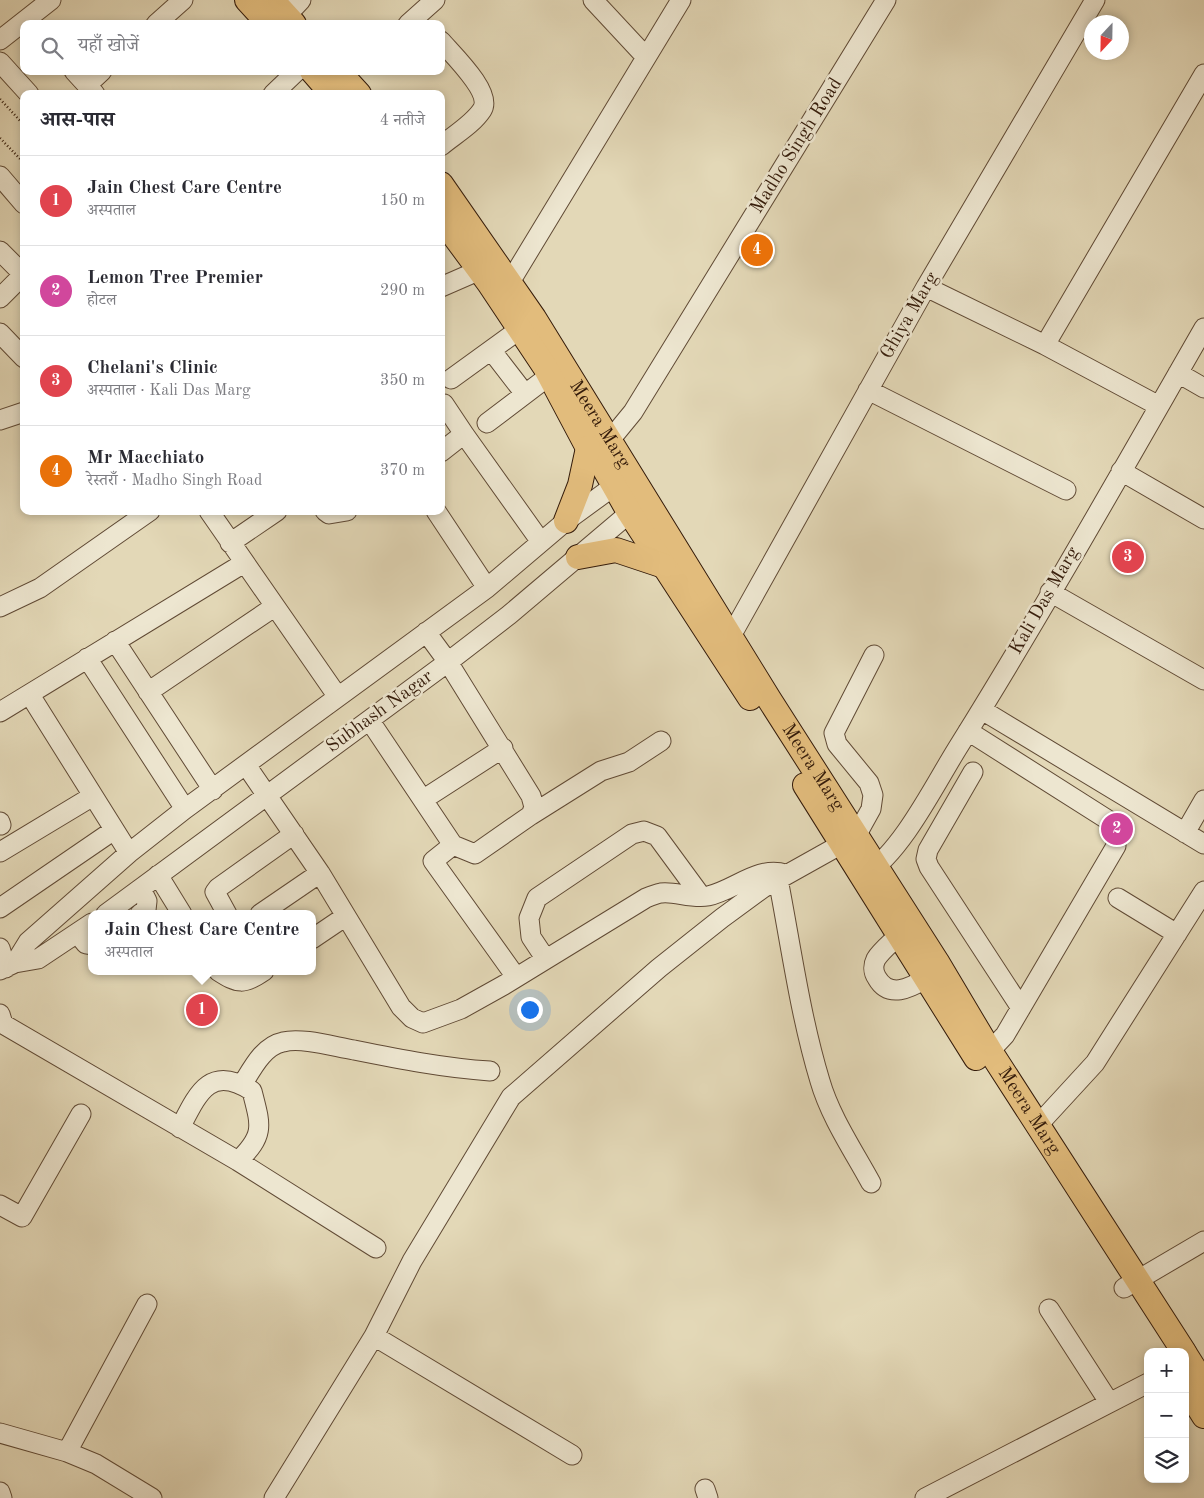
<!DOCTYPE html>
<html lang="hi">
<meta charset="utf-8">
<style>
:root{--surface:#fff;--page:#f2f2f3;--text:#2b2b33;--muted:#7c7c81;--line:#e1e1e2;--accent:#8f2418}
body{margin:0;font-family:"Old Standard TT","Noto Serif Devanagari",serif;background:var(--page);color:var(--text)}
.controls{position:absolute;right:15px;bottom:15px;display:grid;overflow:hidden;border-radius:10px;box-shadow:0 2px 8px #0003}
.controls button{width:45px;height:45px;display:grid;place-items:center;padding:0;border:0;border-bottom:1px solid var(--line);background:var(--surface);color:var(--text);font:25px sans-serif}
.compass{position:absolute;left:1084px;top:15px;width:45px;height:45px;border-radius:50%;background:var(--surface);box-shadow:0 2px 8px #0003;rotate:202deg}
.you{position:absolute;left:529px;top:1009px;width:18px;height:18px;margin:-12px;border:4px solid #fff;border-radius:50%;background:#1a73e8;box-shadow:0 0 0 8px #1a73e833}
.badge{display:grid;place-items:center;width:32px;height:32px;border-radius:50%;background:var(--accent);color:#fff;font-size:16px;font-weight:700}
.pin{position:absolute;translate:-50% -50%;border:2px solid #fff;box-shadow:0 1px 5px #0006}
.popup{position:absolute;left:88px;top:910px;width:228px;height:65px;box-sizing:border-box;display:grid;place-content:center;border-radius:10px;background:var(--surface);filter:drop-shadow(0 1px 4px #0005);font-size:16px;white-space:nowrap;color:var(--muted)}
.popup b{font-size:19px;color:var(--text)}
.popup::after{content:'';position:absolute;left:50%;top:100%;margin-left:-10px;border:10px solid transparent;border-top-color:var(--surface)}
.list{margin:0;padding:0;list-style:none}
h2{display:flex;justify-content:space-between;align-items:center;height:65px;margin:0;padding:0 20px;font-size:21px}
h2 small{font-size:16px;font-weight:400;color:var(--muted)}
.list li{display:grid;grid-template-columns:32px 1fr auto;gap:15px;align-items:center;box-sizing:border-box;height:90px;padding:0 20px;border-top:1px solid var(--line)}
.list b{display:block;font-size:19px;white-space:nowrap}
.list p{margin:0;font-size:16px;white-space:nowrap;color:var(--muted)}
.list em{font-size:16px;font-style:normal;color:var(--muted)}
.icon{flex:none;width:28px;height:28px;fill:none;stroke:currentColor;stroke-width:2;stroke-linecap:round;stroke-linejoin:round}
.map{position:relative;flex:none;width:1204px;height:1498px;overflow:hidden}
.search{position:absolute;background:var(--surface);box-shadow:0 2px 8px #0003;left:20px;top:20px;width:425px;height:55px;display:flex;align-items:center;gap:12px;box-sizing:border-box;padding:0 18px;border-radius:10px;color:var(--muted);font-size:19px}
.panel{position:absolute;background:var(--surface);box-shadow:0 2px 8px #0003;left:20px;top:90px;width:425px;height:425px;border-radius:10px}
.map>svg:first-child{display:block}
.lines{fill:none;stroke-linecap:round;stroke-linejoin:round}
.minor-casing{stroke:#604a35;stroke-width:21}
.major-casing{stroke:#341b0a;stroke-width:26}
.path{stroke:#341b0a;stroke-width:2.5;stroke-dasharray:1 2.5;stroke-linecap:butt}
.minor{stroke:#ede6d0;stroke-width:19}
.major{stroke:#e2bc7c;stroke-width:24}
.labels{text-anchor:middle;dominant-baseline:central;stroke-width:5;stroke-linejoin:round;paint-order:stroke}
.street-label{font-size:19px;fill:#341b0a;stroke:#ede6d0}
</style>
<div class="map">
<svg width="1204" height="1498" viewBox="0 0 1204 1498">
<rect width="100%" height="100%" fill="#e3d8b7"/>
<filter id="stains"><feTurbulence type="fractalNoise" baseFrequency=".004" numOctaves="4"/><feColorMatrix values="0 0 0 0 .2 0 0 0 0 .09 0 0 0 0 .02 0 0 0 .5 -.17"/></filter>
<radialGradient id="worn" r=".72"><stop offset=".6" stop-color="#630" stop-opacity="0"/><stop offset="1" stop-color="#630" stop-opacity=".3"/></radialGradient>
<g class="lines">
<defs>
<path id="minor" d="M593 0 646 57
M287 15 301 0
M156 24 183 0
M408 24 435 0
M0 40 51 0
M441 41C453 55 493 93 482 110 472 125 454 135 441 146
M0 62 29 94
M74 71 95 94
M87 85 102 71
M273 94 297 71
M0 176 24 204
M0 251 24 275
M510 282 681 0
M441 287 480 270
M926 287 1045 345 1159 406
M0 298 24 274
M0 333 24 358
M1045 345 1204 74
M491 350 525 394
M1178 373 1204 388
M451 379 520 329
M868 390 1066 490
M441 404H444L464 434
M0 420 24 412
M487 423 549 376
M601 451 633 412 886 0
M441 452 464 434 541 542
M1121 471 1204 519
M209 511 338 697
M325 511 329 514 347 511
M436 511 487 588
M230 543 277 511
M1050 592 1204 680
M0 607 40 588 150 511
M731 636 926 287 1095 0
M115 641 213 790
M87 658 185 809
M148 692 274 607
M30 695 129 853
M982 710 1204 844
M0 712 244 563
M370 721 453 845 475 854 531 815 534 807 531 796 448 662 426 632
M968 731 1116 825V846L1005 1035 990 1051
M246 765 320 873 401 1007 412 1018 423 1023 461 1009 504 985 646 898C651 896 656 894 661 893 675 891 691 899 708 896 733 891 759 865 785 874
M973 772 928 850 926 859 929 867 1021 1008
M424 799 503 748
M531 815 601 771 629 762 661 741
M0 822 1 825
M1185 833 1204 800
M453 845 433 861 516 977
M0 852 93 796
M866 874C902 851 934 786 957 749 1043 611 1123 469 1204 328
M158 875 182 914
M778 879C791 946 800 1015 820 1081 830 1116 853 1150 871 1183
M1118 898 1177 934
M0 908 114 830
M106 914 448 662 509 615 639 505
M140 914 146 910 147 901 141 889
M227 914 215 892 218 888 294 834
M260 914 320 873
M77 933 86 944 92 945
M898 936C891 943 881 951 876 959 873 965 873 972 877 978 889 999 910 988 925 979
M312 939 346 916
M0 948 6 968
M545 958 531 937 529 918 537 898 632 834 644 831 657 836 701 896
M15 963 28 942 129 853 185 809 487 588 566 521 625 478
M0 970 15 963 38 959 92 923
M218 971C238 984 244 985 264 971
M0 1014 3 1024 238 1161 376 1248
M242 1085C252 1069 263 1046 283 1042 302 1037 335 1047 354 1050 399 1059 444 1068 490 1071
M1038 1125 1095 1063 1204 891
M180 1128C198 1093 210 1064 252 1091 261 1126 265 1135 238 1161
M0 1205 22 1217 81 1114
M1124 1288 1204 1241
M1049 1309 1109 1402
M374 1336 572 1455
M0 1433 67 1452 96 1464 152 1498
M67 1452 147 1304
M705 1489 708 1498
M0 1492 2 1498
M274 1498 374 1336 412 1261 511 1097 659 968 722 918 763 888 856 836 871 809 873 795 869 783 837 744 834 733 874 655
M925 1498 1148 1383"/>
<g id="major">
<path d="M247 0 269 24"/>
<path d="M272 0 294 24"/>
<path d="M312 71 332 94"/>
<path d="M338 71 359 94"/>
<path id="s1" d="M441 184 534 318 769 699 937 962 990 1051 1184 1352"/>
<path d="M441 218 489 283 545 367 588 448 600 461 629 512 750 698"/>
<path d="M566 521 580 485 588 448"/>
<path d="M578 557 616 550 664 566"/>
<path d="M805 785 976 1058"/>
<path d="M1185 1354 1204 1384"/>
<path d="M1185 1386 1204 1416"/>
</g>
</defs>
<!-- minor casing -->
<use href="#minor" class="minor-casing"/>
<!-- major casing -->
<use href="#major" class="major-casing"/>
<!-- path -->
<path class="path" d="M0 99 24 125
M0 138 24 163"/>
<!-- minor -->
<use href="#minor" class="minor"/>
<!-- major -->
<use href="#major" class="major"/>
</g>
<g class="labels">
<!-- street labels -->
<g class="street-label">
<text transform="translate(797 146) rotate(-58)">Madho Singh Road</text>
<text transform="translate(910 316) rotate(-60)">Ghiya Marg</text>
<text stroke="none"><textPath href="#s1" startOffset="288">Meera Marg</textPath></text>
<text transform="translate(1045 601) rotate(-60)">Kali Das Marg</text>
<text transform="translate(380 712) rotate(-36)">Subhash Nagar</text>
<text stroke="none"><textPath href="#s1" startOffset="692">Meera Marg</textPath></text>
<text stroke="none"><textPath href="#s1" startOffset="1098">Meera Marg</textPath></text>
</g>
</g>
<rect width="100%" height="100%" filter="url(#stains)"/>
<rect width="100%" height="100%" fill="url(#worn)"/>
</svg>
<div class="controls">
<button>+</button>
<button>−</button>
<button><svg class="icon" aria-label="layers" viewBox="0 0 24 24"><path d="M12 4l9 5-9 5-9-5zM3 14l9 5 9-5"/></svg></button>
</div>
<svg class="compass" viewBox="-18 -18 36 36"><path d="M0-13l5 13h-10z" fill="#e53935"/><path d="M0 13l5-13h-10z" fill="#7c7c81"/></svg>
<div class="you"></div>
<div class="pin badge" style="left:202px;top:1010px;background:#e0444e">1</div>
<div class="popup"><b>Jain Chest Care Centre</b>अस्पताल</div>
<div class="pin badge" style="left:1117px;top:829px;background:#d1479c">2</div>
<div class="pin badge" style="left:1128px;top:557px;background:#e0444e">3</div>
<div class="pin badge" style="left:757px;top:250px;background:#e8710a">4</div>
<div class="search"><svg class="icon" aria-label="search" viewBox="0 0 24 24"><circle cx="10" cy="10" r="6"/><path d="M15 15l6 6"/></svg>यहाँ खोजें</div>
<section class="panel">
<h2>आस-पास<small>4 नतीजे</small></h2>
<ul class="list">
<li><span class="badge" style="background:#e0444e">1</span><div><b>Jain Chest Care Centre</b><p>अस्पताल</p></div><em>150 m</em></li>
<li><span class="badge" style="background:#d1479c">2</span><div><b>Lemon Tree Premier</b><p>होटल</p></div><em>290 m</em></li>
<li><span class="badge" style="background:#e0444e">3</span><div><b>Chelani's Clinic</b><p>अस्पताल · Kali Das Marg</p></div><em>350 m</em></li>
<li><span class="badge" style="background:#e8710a">4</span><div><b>Mr Macchiato</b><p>रेस्तराँ · Madho Singh Road</p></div><em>370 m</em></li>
</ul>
</section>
</div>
